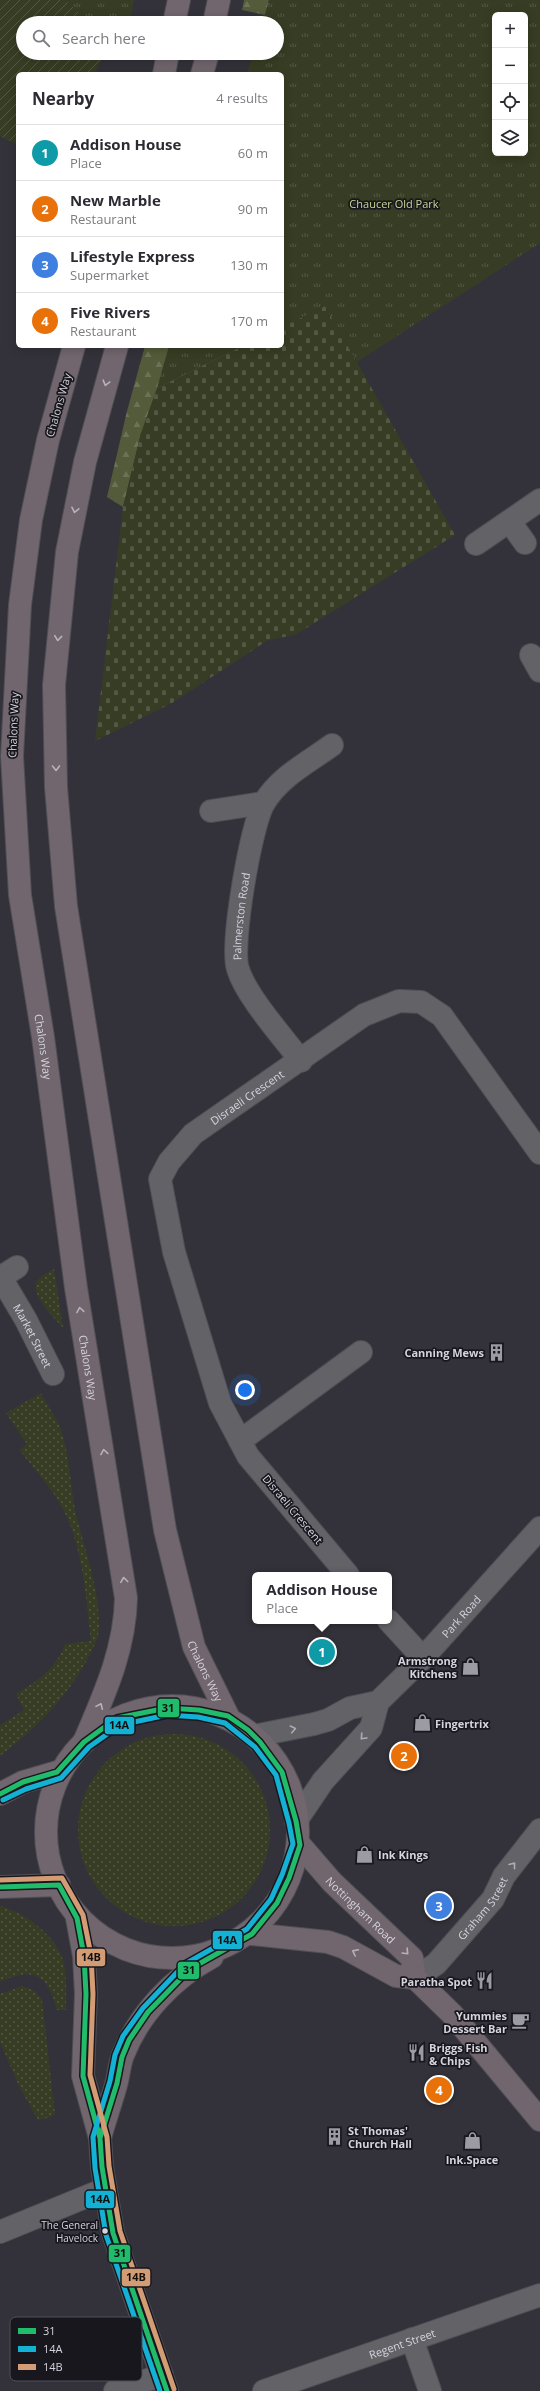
<!DOCTYPE html>
<meta charset="utf-8">
<style>
:root{--surface:#fff;--page:#f7f7f7;--text:#2b2b33;--muted:#7c7c81;--line:#e1e1e2;--accent:#5e5d66}
body{margin:0;font-family:"Open Sans",sans-serif;background:var(--page);color:var(--text)}
.controls{position:absolute;right:12px;top:12px;display:grid;overflow:hidden;border-radius:6px;box-shadow:0 2px 10px #0003}
.controls button{width:36px;height:36px;display:grid;place-items:center;padding:0;border:0;border-bottom:1px solid var(--line);background:var(--surface);color:var(--text);font:20px sans-serif}
.you{position:absolute;left:245px;top:1390px;width:14px;height:14px;margin:-10px;border:3px solid #fff;border-radius:50%;background:#1a73e8;box-shadow:0 0 0 6px #1a73e833}
.badge{display:grid;place-items:center;width:26px;height:26px;border-radius:50%;background:var(--accent);color:#fff;font-size:13px;font-weight:700}
.pin{position:absolute;translate:-50% -50%;border:2px solid #fff;box-shadow:0 1px 4px #0006}
.popup{position:absolute;left:252px;top:1572px;width:140px;height:52px;box-sizing:border-box;display:grid;place-content:center;border-radius:6px;background:var(--surface);filter:drop-shadow(0 1px 3px #0005);font-size:13px;white-space:nowrap;color:var(--muted)}
.popup b{font-size:15px;color:var(--text)}
.popup::after{content:'';position:absolute;left:50%;top:100%;margin-left:-8px;border:8px solid transparent;border-top-color:var(--surface)}
.list{margin:0;padding:0;list-style:none}
h2{display:flex;justify-content:space-between;align-items:center;height:52px;margin:0;padding:0 16px;font-size:17px}
h2 small{font-size:13px;font-weight:400;color:var(--muted)}
.list li{display:grid;grid-template-columns:26px 1fr auto;gap:12px;align-items:center;box-sizing:border-box;height:56px;padding:0 16px;border-top:1px solid var(--line)}
.list b{display:block;font-size:15px;white-space:nowrap}
.list p{margin:0;font-size:13px;white-space:nowrap;color:var(--muted)}
.list em{font-size:13px;font-style:normal;color:var(--muted)}
.icon{flex:none;width:22px;height:22px;fill:none;stroke:currentColor;stroke-width:2;stroke-linecap:round;stroke-linejoin:round}
.map{position:relative;flex:none;width:540px;height:2391px;overflow:hidden}
.search{position:absolute;background:var(--surface);box-shadow:0 2px 10px #0003;left:16px;top:16px;width:268px;height:44px;display:flex;align-items:center;gap:10px;box-sizing:border-box;padding:0 14px;border-radius:22px;color:var(--muted);font-size:15px}
.panel{position:absolute;background:var(--surface);box-shadow:0 2px 10px #0003;left:16px;top:72px;width:268px;height:276px;border-radius:6px}
.map>svg:first-child{display:block}
.grass{fill:url(#grass-dots)}
.forest{fill:url(#forest-firs)}
.cemetery{fill:url(#cemetery-stones)}
.park{fill:url(#park-tufts);fill-rule:evenodd}
.garden{fill:url(#garden-furrows)}
.lines{fill:none;stroke-linecap:round;stroke-linejoin:round}
.minor-casing{stroke:#504f56;stroke-width:24}
.tertiary-casing{stroke:#504f56;stroke-width:24}
.primary-casing{stroke:#504f56;stroke-width:24}
.minor{stroke:#636267;stroke-width:22}
.tertiary{stroke:#636267;stroke-width:22}
.primary{stroke:#71666d;stroke-width:22}
.bus-1-casing{stroke:#18171e;stroke-width:8}
.bus-2-casing{stroke:#18171e;stroke-width:8}
.bus-3-casing{stroke:#18171e;stroke-width:8}
.bus-1{stroke:#20bc6c;stroke-width:5}
.bus-2{stroke:#13b2d5;stroke-width:5}
.bus-3{stroke:#d39c74;stroke-width:5}
.oneway{stroke:#b7b2bb}
.oneway2{stroke:#adabb4}
.bus-dot{fill:#d5d3dd;stroke:#18171e;stroke-width:1.5}
.labels{text-anchor:middle;dominant-baseline:central;stroke-width:3.5;stroke-linejoin:round;paint-order:stroke}
.bus-label{font-size:10px;fill:#d5d3dd;stroke:#18171e;text-anchor:end}
.park-label{font-size:11px;fill:#c6d794;stroke:#18171e}
.street-label{font-size:11px;fill:#d5d3dd;stroke:#18171e}
.poi-label{font-size:11px;font-weight:bold;fill:#d5d3dd;stroke:#18171e;text-anchor:end}
.key{fill:#18171e;stroke:#514f57;stroke-width:1}
.key-label{font-size:11px;fill:#d5d3dd}
.line-badge{stroke:#18171e;stroke-width:1.5}
.pale-badge-label{font-size:11px;text-anchor:middle;font-weight:bold;fill:#111}
</style>
<div class="map">
<svg width="540" height="2391" viewBox="0 0 540 2391">
<defs>
<pattern id="grass-dots" width="8" height="8" patternUnits="userSpaceOnUse"><rect width="8" height="8" fill="#373d24"/><path d="M2 2h.1M6 6h.1" fill="none" stroke="#535843" stroke-width="1.8" stroke-linecap="round"/></pattern>
<pattern id="forest-firs" width="22" height="20" patternUnits="userSpaceOnUse"><rect width="22" height="20" fill="#535b3a"/><path d="M5 1l3.5 6h-7zM16 11l3.5 6h-7z" fill="#6b7256"/></pattern>
<pattern id="cemetery-stones" width="16" height="16" patternUnits="userSpaceOnUse"><rect width="16" height="16" fill="#373d24"/><path d="M2 7V4a2 2 0 0 1 4 0v3zM10 15v-3a2 2 0 0 1 4 0v3z" fill="#535843"/></pattern>
<pattern id="park-tufts" width="24" height="20" patternUnits="userSpaceOnUse"><rect width="24" height="20" fill="#373d24"/><path d="M3 7l-1-3M5 7V3M7 7l1-3M15 17l-1-3M17 17v-4M19 17l1-3" fill="none" stroke="#535843"/></pattern>
<pattern id="garden-furrows" width="10" height="10" patternUnits="userSpaceOnUse"><rect width="10" height="10" fill="#373d24"/><path d="M-1 1l2-2M0 10L10 0M9 11l2-2" fill="none" stroke="#535843"/></pattern>
</defs>
<rect width="100%" height="100%" fill="#33323a"/>
<!-- grass -->
<path class="grass" d="M54 1269 63 1328C55 1318 27 1292 38 1280 42 1275 49 1272 54 1269Z
M41 1393C47 1405 56 1417 61 1430 70 1457 70 1486 76 1514 85 1552 100 1589 99 1629 98 1641 92 1650 87 1660 65 1700 35 1729 0 1756V1725L24 1710 16 1694C36 1682 57 1668 65 1644L91 1641C86 1599 84 1555 66 1515 55 1491 36 1471 19 1450L27 1444 6 1413Z
M78 1830a96 96 0 1 1 192 0a96 96 0 1 1-192 0Z
M0 1906C26 1913 58 1937 64 1964 67 1978 66 1996 66 2010H57C48 1975 34 1966 0 1982Z
M22 1986 35 1991 42 2000 55 2114 51 2117 38 2120 19 2086 0 2042V1994Z"/>
<!-- forest -->
<path class="forest" d="M244 0H269L265 15 242 10Z
M145 346H271L141 433 123 507 107 497 127 411Z"/>
<!-- cemetery -->
<path class="cemetery" d="M325 306 455 535 295 635 268 640 172 703 95 741 123 507 141 433 157 388 243 346H282V327Z"/>
<!-- park -->
<path class="park" d="M65 0H134L129 23H90Z
M269 0H540V243L357 362 325 306 282 327V74H247L253 53H277V23H263ZM495 15H525V153H495Z
M169 346H243L157 388Z"/>
<!-- garden -->
<path class="garden" d="M0 0H65L90 23H23V53H104L95 74H18V145L0 136Z"/>
<g class="lines">
<defs>
<g id="minor">
<path d="M510 522 525 543"/>
<path d="M476 544 540 500"/>
<path d="M531 655 540 671"/>
<path d="M211 811 263 803"/>
<path id="s1" d="M301 1061C283 1037 246 996 238 969 230 947 251 824 264 803 279 777 309 762 332 745"/>
<path id="s2" d="M0 1276 26 1320 53 1374"/>
<path d="M1 1277 17 1267"/>
<path d="M240 1441 361 1352"/>
<path id="s3" d="M348 1575 248 1456 220 1403 174 1252 160 1179 169 1162 193 1134 364 1015 399 1001 421 1002 442 1016 540 1153"/>
<path d="M389 1621 423 1658"/>
<path id="s4" d="M415 1978 436 1964 493 1899 504 1876 540 1830"/>
<path d="M0 2232 105 2189"/>
<path d="M412 2339 430 2391"/>
<path d="M115 2391 162 2375"/>
<path id="s5" d="M264 2391 540 2295"/>
</g>
<g id="tertiary">
<path d="M254 1736 314 1724 328 1720 350 1708 378 1702"/>
<path id="s6" d="M296 1821 323 1781 371 1728 378 1702 423 1658 540 1528"/>
</g>
<g id="primary">
<path d="M174 23 179 0"/>
<path d="M214 23 219 0"/>
<path d="M164 74 168 53"/>
<path d="M202 74 208 53"/>
<path id="s7" d="M74 346 48 440 31 520 20 605 12 756 20 895 43 1037 76 1288 126 1598C125 1650 104 1695 84 1742"/>
<path id="s8" d="M117 346 85 462 67 552 54 685 56 787 66 906 165 1530 194 1647 228 1716"/>
<circle cx="172" cy="1832" r="126"/>
<path d="M0 1794 23 1782 57 1772"/>
<path id="s9" d="M300 1845 332 1882 412 1958 415 1978 452 2014 540 2120"/>
<path d="M0 1887 59 1885"/>
<path d="M77 1918 84 1956 86 1994 83 2076 100 2138 102 2167 113 2233 167 2391"/>
<path d="M252 1934 328 1942 343 1947 396 1976 415 1978"/>
<path d="M100 2138C105 2120 111 2103 116 2085 119 2075 119 2065 123 2055 139 2014 173 1978 212 1957"/>
</g>
</defs>
<!-- minor casing -->
<use href="#minor" class="minor-casing"/>
<!-- tertiary casing -->
<use href="#tertiary" class="tertiary-casing"/>
<!-- primary casing -->
<use href="#primary" class="primary-casing"/>
<!-- minor -->
<use href="#minor" class="minor"/>
<!-- tertiary -->
<use href="#tertiary" class="tertiary"/>
<!-- primary -->
<use href="#primary" class="primary"/>
<defs>
<path id="bus-1" d="M0 1794 23 1782 57 1772 84 1742 117 1718 167 1708 199 1710 228 1716 248 1730 260 1742 282 1772 296 1821 300 1845 289 1878 277 1903 252 1934 190 1969 148 2012 129 2040 122 2057 117 2083 100 2138
M0 1887 59 1885 77 1918 84 1956 86 1994 83 2076 100 2138 102 2167 113 2233 167 2391"/>
<path id="bus-2" d="M3 1800 26 1789 61 1778 89 1747 120 1725 167 1715 198 1717 225 1723 255 1747 276 1775 289 1823 293 1844 282 1875 271 1899 247 1929 185 1964 143 2008 123 2036 115 2055 110 2081 93 2137 95 2168 106 2235 160 2391"/>
<path id="bus-3" d="M0 1880 62 1878 83 1915 91 1955 93 1994 90 2075 107 2137 109 2166 120 2231 174 2389"/>
</defs>
<!-- bus-1 casing -->
<use href="#bus-1" class="bus-1-casing"/>
<!-- bus-2 casing -->
<use href="#bus-2" class="bus-2-casing"/>
<!-- bus-3 casing -->
<use href="#bus-3" class="bus-3-casing"/>
<!-- bus-1 -->
<use href="#bus-1" class="bus-1"/>
<!-- bus-2 -->
<use href="#bus-2" class="bus-2"/>
<!-- bus-3 -->
<use href="#bus-3" class="bus-3"/>
</g>
<!-- one-way arrows -->
<defs><path id="oneway-chevron" d="M-2-3.5L2.5 0L-2 3.5" fill="none" stroke-width="1.6" stroke-linecap="round" stroke-linejoin="round"/></defs>
<g class="oneway">
<use href="#oneway-chevron" transform="translate(106 383) rotate(105)"/>
<use href="#oneway-chevron" transform="translate(75 510) rotate(102)"/>
<use href="#oneway-chevron" transform="translate(58 638) rotate(96)"/>
<use href="#oneway-chevron" transform="translate(56 768) rotate(89)"/>
<use href="#oneway-chevron" transform="translate(80 1310) rotate(-99)"/>
<use href="#oneway-chevron" transform="translate(104 1452) rotate(-99)"/>
<use href="#oneway-chevron" transform="translate(124 1580) rotate(-97)"/>
<use href="#oneway-chevron" transform="translate(100 1706) rotate(-66)"/>
<use href="#oneway-chevron" transform="translate(355 1952) rotate(-153)"/>
<use href="#oneway-chevron" transform="translate(406 1952) rotate(46)"/>
</g>
<g class="oneway2">
<use href="#oneway-chevron" transform="translate(293 1729) rotate(-12)"/>
<use href="#oneway-chevron" transform="translate(363 1737) rotate(133)"/>
<use href="#oneway-chevron" transform="translate(513 1865) rotate(-52)"/>
</g>
<!-- icons -->
<defs>
<symbol id="building-bare" viewBox="-9 -9 18 18"><path d="M-4-6H4V6H1V3H-1V6H-4ZM-2.5-4.3h1.7v1.8h-1.7ZM.8-4.3h1.7v1.8H.8ZM-2.5-1h1.7V.8h-1.7ZM.8-1h1.7V.8H.8Z" fill="#9c9ba4" stroke="#18171e" stroke-width="2.5" paint-order="stroke"/></symbol>
<symbol id="shop-bare" viewBox="-9 -9 18 18"><path d="M-5-2.5h2.3a2.7 3.5 0 0 1 5.4 0H5L5.5 6h-11ZM-1.5-2.5h3a1.5 2.3 0 0 0-3 0Z" fill="#9c9ba4" stroke="#18171e" stroke-width="2.5" paint-order="stroke"/></symbol>
<symbol id="restaurant-bare" viewBox="-9 -9 18 18"><path d="M-5-6h1v4h1v-4h1v4h1v-4h1v5L-1.5 .5V6h-2V.5L-5-1ZM5-6V6H3V1.5H1.5Q1.5-4 5-6Z" fill="#9c9ba4" stroke="#18171e" stroke-width="2.5" paint-order="stroke"/></symbol>
<symbol id="cafe-bare" viewBox="-9 -9 18 18"><path d="M-5.5-4.5H6V0H3Q3 3.5 0 3.5H-2.5Q-5.5 3.5-5.5 0ZM3-3.2v2h1.7v-2ZM-6 4.5H4V6H-6Z" fill="#9c9ba4" stroke="#18171e" stroke-width="2.5" paint-order="stroke"/></symbol>
</defs>
<g fill-rule="evenodd">
<use href="#building-bare" x="484" y="1340" width="25" height="25"/>
<use href="#shop-bare" x="458" y="1654" width="25" height="25"/>
<use href="#shop-bare" x="410" y="1710" width="25" height="25"/>
<use href="#shop-bare" x="352" y="1842" width="25" height="25"/>
<use href="#restaurant-bare" x="472" y="1968" width="25" height="25"/>
<use href="#cafe-bare" x="508" y="2008" width="25" height="25"/>
<use href="#restaurant-bare" x="404" y="2040" width="25" height="25"/>
<use href="#building-bare" x="322" y="2124" width="25" height="25"/>
<use href="#shop-bare" x="460" y="2128" width="25" height="25"/>
</g>
<!-- markers -->
<circle class="bus-dot" cx="105" cy="2231" r="3.5"/>
<g class="labels">
<!-- bus labels -->
<g class="bus-label">
<text x="98" y="2225">The General<tspan x="98" dy="13">Havelock</tspan></text>
</g>
<!-- park labels -->
<g class="park-label">
<text x="394" y="203">Chaucer Old Park</text>
</g>
<!-- street labels -->
<g class="street-label">
<text transform="translate(58 405) rotate(-74)">Chalons Way</text>
<text transform="translate(13 725) rotate(-88)">Chalons Way</text>
<text stroke="none"><textPath href="#s1" startOffset="165">Palmerston Road</textPath></text>
<text stroke="none"><textPath href="#s7" startOffset="709">Chalons Way</textPath></text>
<text stroke="none"><textPath href="#s3" startOffset="569">Disraeli Crescent</textPath></text>
<text stroke="none"><textPath href="#s2" startOffset="68">Market Street</textPath></text>
<text stroke="none"><textPath href="#s7" startOffset="1033">Chalons Way</textPath></text>
<text transform="translate(293 1509) rotate(50)">Disraeli Crescent</text>
<text stroke="none"><textPath href="#s6" startOffset="266">Park Road</textPath></text>
<text stroke="none"><textPath href="#s8" startOffset="1346">Chalons Way</textPath></text>
<text stroke="none"><textPath href="#s4" startOffset="98">Graham Street</textPath></text>
<text stroke="none"><textPath href="#s9" startOffset="89">Nottingham Road</textPath></text>
<text stroke="none"><textPath href="#s5" startOffset="146">Regent Street</textPath></text>
</g>
<!-- poi labels -->
<g class="poi-label">
<text x="484" y="1352">Canning Mews</text>
<text x="457" y="1660">Armstrong<tspan x="457" dy="13">Kitchens</tspan></text>
<text x="435" y="1723" text-anchor="start">Fingertrix</text>
<text x="378" y="1854" text-anchor="start">Ink Kings</text>
<text x="472" y="1981">Paratha Spot</text>
<text x="507" y="2015">Yummies<tspan x="507" dy="13">Dessert Bar</tspan></text>
<text x="429" y="2047" text-anchor="start">Briggs Fish<tspan x="429" dy="13">&amp; Chips</tspan></text>
<text x="348" y="2130" text-anchor="start">St Thomas'<tspan x="348" dy="13">Church Hall</tspan></text>
<text x="472" y="2159" text-anchor="middle">Ink.Space</text>
</g>
</g>
<!-- legend -->
<rect x="10" y="2317" width="132" height="64" rx="6" class="key"/>
<rect x="18" y="2328" width="18" height="6" fill="#20bc6c"/>
<rect x="18" y="2346" width="18" height="6" fill="#13b2d5"/>
<rect x="18" y="2364" width="18" height="6" fill="#d39c74"/>
<g class="key-label">
<text x="43" y="2335">31</text>
<text x="43" y="2353">14A</text>
<text x="43" y="2371">14B</text>
</g>
<g class="line-badge">
<rect x="157" y="1698" width="23" height="20" rx="4" fill="#20bc6c"/>
<rect x="104" y="1716" width="31" height="19" rx="4" fill="#13b2d5"/>
<rect x="212" y="1930" width="31" height="20" rx="4" fill="#13b2d5"/>
<rect x="76" y="1948" width="30" height="19" rx="4" fill="#d39c74"/>
<rect x="177" y="1961" width="23" height="19" rx="4" fill="#20bc6c"/>
<rect x="85" y="2190" width="30" height="19" rx="4" fill="#13b2d5"/>
<rect x="108" y="2244" width="23" height="19" rx="4" fill="#20bc6c"/>
<rect x="121" y="2268" width="30" height="19" rx="4" fill="#d39c74"/>
</g>
<g class="pale-badge-label">
<text x="168" y="1712">31</text>
<text x="119" y="1729">14A</text>
<text x="227" y="1944">14A</text>
<text x="91" y="1961">14B</text>
<text x="189" y="1974">31</text>
<text x="100" y="2203">14A</text>
<text x="120" y="2257">31</text>
<text x="136" y="2281">14B</text>
</g>
</svg>
<div class="controls">
<button>+</button>
<button>−</button>
<button><svg class="icon" aria-label="locate" viewBox="0 0 24 24"><circle cx="12" cy="12" r="6"/><path d="M12 2v4M12 18v4M2 12h4M18 12h4"/></svg></button>
<button><svg class="icon" aria-label="layers" viewBox="0 0 24 24"><path d="M12 4l9 5-9 5-9-5zM3 14l9 5 9-5"/></svg></button>
</div>
<div class="you"></div>
<div class="pin badge" style="left:322px;top:1652px;background:#0f9aa8">1</div>
<div class="popup"><b>Addison House</b>Place</div>
<div class="pin badge" style="left:404px;top:1756px;background:#e8710a">2</div>
<div class="pin badge" style="left:439px;top:1906px;background:#3f7fe0">3</div>
<div class="pin badge" style="left:439px;top:2090px;background:#e8710a">4</div>
<div class="search"><svg class="icon" aria-label="search" viewBox="0 0 24 24"><circle cx="10" cy="10" r="6"/><path d="M15 15l6 6"/></svg>Search here</div>
<section class="panel">
<h2>Nearby<small>4 results</small></h2>
<ul class="list">
<li><span class="badge" style="background:#0f9aa8">1</span><div><b>Addison House</b><p>Place</p></div><em>60 m</em></li>
<li><span class="badge" style="background:#e8710a">2</span><div><b>New Marble</b><p>Restaurant</p></div><em>90 m</em></li>
<li><span class="badge" style="background:#3f7fe0">3</span><div><b>Lifestyle Express</b><p>Supermarket</p></div><em>130 m</em></li>
<li><span class="badge" style="background:#e8710a">4</span><div><b>Five Rivers</b><p>Restaurant</p></div><em>170 m</em></li>
</ul>
</section>
</div>
